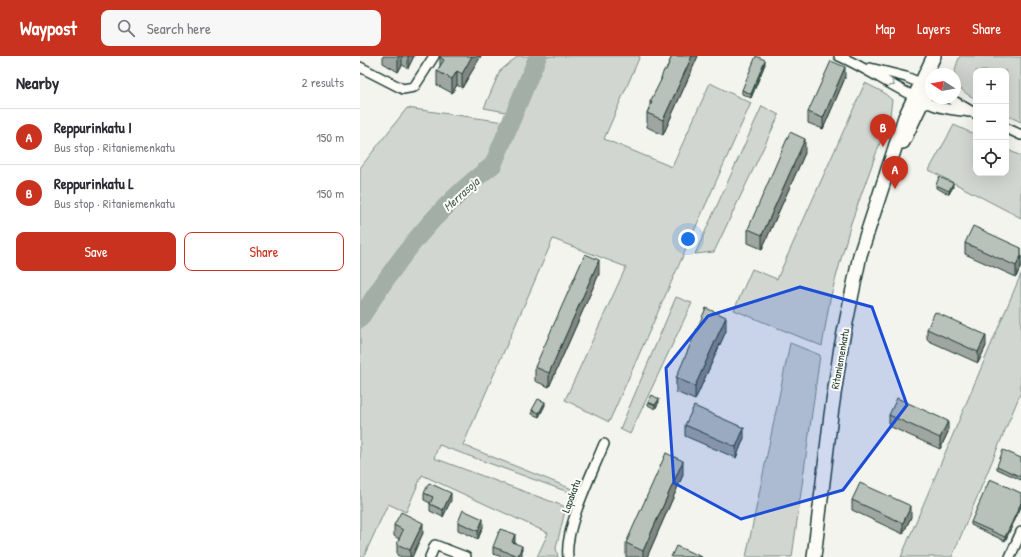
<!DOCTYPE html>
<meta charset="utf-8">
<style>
:root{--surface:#fff;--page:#f7f7f7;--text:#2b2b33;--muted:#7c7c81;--line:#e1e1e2;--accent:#c8321e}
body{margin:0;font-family:"Patrick Hand",sans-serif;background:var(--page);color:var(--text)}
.controls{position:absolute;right:12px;top:12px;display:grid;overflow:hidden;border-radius:8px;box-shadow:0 4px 16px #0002}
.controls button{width:36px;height:36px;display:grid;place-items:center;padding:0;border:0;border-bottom:1px solid var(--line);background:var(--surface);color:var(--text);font:20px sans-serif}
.compass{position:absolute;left:565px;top:12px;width:36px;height:36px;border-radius:50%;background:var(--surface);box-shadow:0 4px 16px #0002;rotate:281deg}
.you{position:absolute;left:328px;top:183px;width:14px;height:14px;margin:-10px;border:3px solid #fff;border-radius:50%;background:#1a73e8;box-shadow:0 0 0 6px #1a73e833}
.badge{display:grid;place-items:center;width:26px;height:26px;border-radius:50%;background:var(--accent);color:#fff;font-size:13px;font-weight:700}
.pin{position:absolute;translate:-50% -33px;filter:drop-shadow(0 1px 2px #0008)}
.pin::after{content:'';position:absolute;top:21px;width:14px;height:12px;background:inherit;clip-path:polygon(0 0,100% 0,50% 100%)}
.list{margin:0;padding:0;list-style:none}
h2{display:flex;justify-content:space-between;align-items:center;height:52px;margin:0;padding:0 16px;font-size:17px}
h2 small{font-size:13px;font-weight:400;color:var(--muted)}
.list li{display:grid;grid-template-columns:26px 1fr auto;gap:12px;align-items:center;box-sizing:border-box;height:56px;padding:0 16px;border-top:1px solid var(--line)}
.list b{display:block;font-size:15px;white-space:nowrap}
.list p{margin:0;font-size:13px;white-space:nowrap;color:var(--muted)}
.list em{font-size:13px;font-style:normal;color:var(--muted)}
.actions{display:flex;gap:8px;padding:12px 16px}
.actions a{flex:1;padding:9px 0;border:1px solid var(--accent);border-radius:8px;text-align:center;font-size:14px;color:var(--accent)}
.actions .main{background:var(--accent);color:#fff}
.icon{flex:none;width:22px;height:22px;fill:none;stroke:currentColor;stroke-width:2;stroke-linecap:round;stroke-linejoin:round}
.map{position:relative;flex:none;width:661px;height:501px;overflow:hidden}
header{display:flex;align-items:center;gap:24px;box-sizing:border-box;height:56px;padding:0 20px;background:var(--accent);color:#fff}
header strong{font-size:19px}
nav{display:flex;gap:22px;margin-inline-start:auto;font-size:14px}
.search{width:280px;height:36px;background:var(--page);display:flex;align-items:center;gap:10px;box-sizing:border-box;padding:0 14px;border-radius:8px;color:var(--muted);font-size:15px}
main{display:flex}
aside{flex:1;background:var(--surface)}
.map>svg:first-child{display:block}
.green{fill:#d1d6d1;stroke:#788a82}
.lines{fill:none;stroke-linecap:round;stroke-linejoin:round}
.river{stroke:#a3aea7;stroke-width:18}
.street-casing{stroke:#1f3d34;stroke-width:12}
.secondary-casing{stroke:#1f3d34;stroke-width:16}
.street{stroke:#fdfcf7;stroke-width:9}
.secondary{stroke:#fdfcf7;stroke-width:13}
.wall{fill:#9fa6a1;stroke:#1f3d34}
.shaded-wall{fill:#828783;stroke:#1f3d34}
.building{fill:#b9c1bb;stroke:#1f3d34}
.oneway{stroke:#8e9c96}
.marked{fill:#1d4ed8;fill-opacity:0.2;stroke:#1d4ed8;stroke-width:3;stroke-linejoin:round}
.labels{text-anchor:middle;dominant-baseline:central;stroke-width:4;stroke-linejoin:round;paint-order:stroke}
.street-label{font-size:11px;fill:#1f3d34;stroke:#fdfcf7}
.water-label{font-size:12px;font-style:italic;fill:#475f56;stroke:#fdfcf7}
</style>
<header>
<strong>Waypost</strong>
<div class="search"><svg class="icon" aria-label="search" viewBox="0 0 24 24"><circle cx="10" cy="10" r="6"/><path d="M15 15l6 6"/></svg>Search here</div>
<nav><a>Map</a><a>Layers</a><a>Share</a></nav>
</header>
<main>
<aside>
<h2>Nearby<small>2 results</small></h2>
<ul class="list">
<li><span class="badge">A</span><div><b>Reppurinkatu I</b><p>Bus stop · Ritaniemenkatu</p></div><em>150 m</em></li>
<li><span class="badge">B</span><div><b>Reppurinkatu L</b><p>Bus stop · Ritaniemenkatu</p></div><em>150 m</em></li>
</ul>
<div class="actions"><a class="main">Save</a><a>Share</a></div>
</aside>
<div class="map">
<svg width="661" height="501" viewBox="0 0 661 501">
<rect width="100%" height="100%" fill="#f4f4ef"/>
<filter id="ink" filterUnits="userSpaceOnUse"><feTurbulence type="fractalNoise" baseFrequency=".025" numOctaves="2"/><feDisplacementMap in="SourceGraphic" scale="8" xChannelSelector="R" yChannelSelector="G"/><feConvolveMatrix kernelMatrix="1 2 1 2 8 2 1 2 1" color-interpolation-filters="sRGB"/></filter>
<g filter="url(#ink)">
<!-- green -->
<path class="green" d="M158 0H280L244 83 312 111 350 27 391 47 249 366 205 344 266 211 193 183 103 389 212 433 211 437 79 389 74 402 206 451 196 492 198 501H177L188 477 62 419 46 456 28 448 4 500 6 501H0V273L58 190 139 111 162 59 124 52 140 15Z
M600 0 661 1V66L646 59V15H616V43C594 32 590 22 600 0Z
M505 27 523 36 532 44 530 59 491 167 470 243 462 290 374 254 392 213 417 223Z
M402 50 419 59 354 196 335 198Z
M47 52 145 66 129 106 65 165 48 184 0 252V112Z
M594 69 616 79V117H646V93L661 100V162L569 114Z
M661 218V336L592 501H541Z
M316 241 332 247 270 378 260 373Z
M430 287 460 299 432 501H386Z"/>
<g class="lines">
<!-- river -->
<path class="river" d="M0 263C36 205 78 149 133 109L178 0"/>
<defs>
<path id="street" d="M479 0C513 15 542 38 576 50 587 54 599 54 610 56
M0 11 43 33 54 31 74 0
M510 12 546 21 565 29
M589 42 616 58
M646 72 661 79
M70 501 75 489 106 501
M208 501C204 473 233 415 244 388
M650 501 661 476"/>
<path id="secondary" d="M543 86 571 27
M454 501 471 359 481 291 500 199 545 61 574 0"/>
</defs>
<!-- street casing -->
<use href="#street" class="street-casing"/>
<!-- secondary casing -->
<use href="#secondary" class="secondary-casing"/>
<!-- street -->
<use href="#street" class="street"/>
<!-- secondary -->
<use href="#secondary" class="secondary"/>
</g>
<!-- wall -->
<path class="wall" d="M23 0H54L48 12 42 9 38 16 23 7Z
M121 0 102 32 97 29 92 37 77 29V15L80 10V1Z
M312 0H338L303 79 287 71V57L290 49V46L301 26V22L306 14Z
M405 8 391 42 382 38V34Z
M485 22 463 73 448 67V56Z
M445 97 402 193 388 187V173Z
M576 129 593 131 589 138 576 132Z
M605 187 661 192V210L656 221 605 198Z
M239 218 189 331 175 325V311Z
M567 273 626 290 618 307 567 284Z
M366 275 335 344 316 336V322Z
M288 346H299L295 353 288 349Z
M185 349 179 361 172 358V354Z
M529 359 588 376 580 393 529 370Z
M325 369 384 382 376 402 325 380Z
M661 402V424L637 413V410Z
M323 419 287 501H266V487Z
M64 437 91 444 83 461 70 455V447L64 444Z
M661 437V451L645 485 611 469V466Z
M492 444 551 461 543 478 492 454Z
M98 466 123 471 118 483 98 474Z
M34 469 63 477 52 501H42L37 499V488L39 483 34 480Z
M155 486V487L162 497 161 501H142L133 498V491Z"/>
<!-- shaded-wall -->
<path class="shaded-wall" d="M39 0H42V9L38 16V2Z
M48 0H54L48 12Z
M112 0H121L102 32V18Z
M332 0H338L303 79V64Z
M405 4V8L391 42V38Z
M485 11V22L463 73V62Z
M97 15V29L92 37V23Z
M445 83V97L402 193V179Z
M593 127V131L589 138V135Z
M661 200V210L656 221V210Z
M239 204V218L189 331V317Z
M366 261V275L335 344V330Z
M626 279V290L618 307V296Z
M299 343V346L295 353V349Z
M185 346V349L179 361V357Z
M588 365V376L580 393V382Z
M384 372V382L376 402V391Z
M323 405V419L287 501H283V495Z
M91 437V444L83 461V454Z
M661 447V451L645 485V481Z
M551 450V461L543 478V467Z
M123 463V471L118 483V475Z
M63 467V477L52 501H50V494Z
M155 478V486L152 494V486Z
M162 490V497L161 501H158Z"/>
<!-- building -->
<path class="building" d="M81 0H112L102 18 97 15 92 23 77 15 84 4 80 1Z
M312 0H332L303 64 287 57 292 46H290L302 22H301L304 14H306Z
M396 0 405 4 391 38 382 34Z
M471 5 485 11 463 62 448 56Z
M430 76 445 83 402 179 388 173Z
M579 121 593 127 589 135 576 129Z
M613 170 661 192V200L656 210 605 187Z
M225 198 239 204 189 317 175 311Z
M346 252 366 261 335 330 316 322Z
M575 256 626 279 618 296 567 273Z
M292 339 299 343 295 349 288 346Z
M537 342 588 365 580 382 529 359Z
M178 343 185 346 179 357 172 354Z
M334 350 384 372 376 391 325 369Z
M643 394 661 402V421L637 410Z
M306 397 323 405 283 495 266 487Z
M630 423 661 437V447L645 481 611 466Z
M69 427 91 437 83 454 70 448 73 441 64 437Z
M500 427 551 450 543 467 492 444Z
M103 454 123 463 118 475 98 466Z
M41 456 63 467 50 494 37 488 43 474 34 469Z
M140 473 155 478 152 486 162 490 158 500 133 491Z
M316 490 342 501H311Z"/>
<!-- one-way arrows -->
<defs><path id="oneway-chevron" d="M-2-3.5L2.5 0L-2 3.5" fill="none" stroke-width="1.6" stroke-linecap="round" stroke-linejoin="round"/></defs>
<use class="oneway" href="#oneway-chevron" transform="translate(532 28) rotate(30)"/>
</g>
<!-- marked area -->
<path class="marked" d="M440 231 512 251 547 349 483 434 381 463 314 427 306 312 348 260Z"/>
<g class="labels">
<!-- street labels -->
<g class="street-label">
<text transform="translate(480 303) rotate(-80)">Ritaniemenkatu</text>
<text transform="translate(211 440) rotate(-70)">Lapakatu</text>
</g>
<!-- water labels -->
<g class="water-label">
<text transform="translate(101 138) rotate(-42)">Merrasoja</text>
</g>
</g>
</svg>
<div class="controls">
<button>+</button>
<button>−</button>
<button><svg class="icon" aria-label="locate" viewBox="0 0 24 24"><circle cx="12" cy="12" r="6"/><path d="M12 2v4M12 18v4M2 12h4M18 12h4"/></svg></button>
</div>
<svg class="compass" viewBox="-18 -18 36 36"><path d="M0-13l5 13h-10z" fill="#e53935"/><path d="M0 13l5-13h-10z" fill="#7c7c81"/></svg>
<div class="you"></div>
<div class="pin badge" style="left:535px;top:133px">A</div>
<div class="pin badge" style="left:523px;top:91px">B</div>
</div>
</main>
